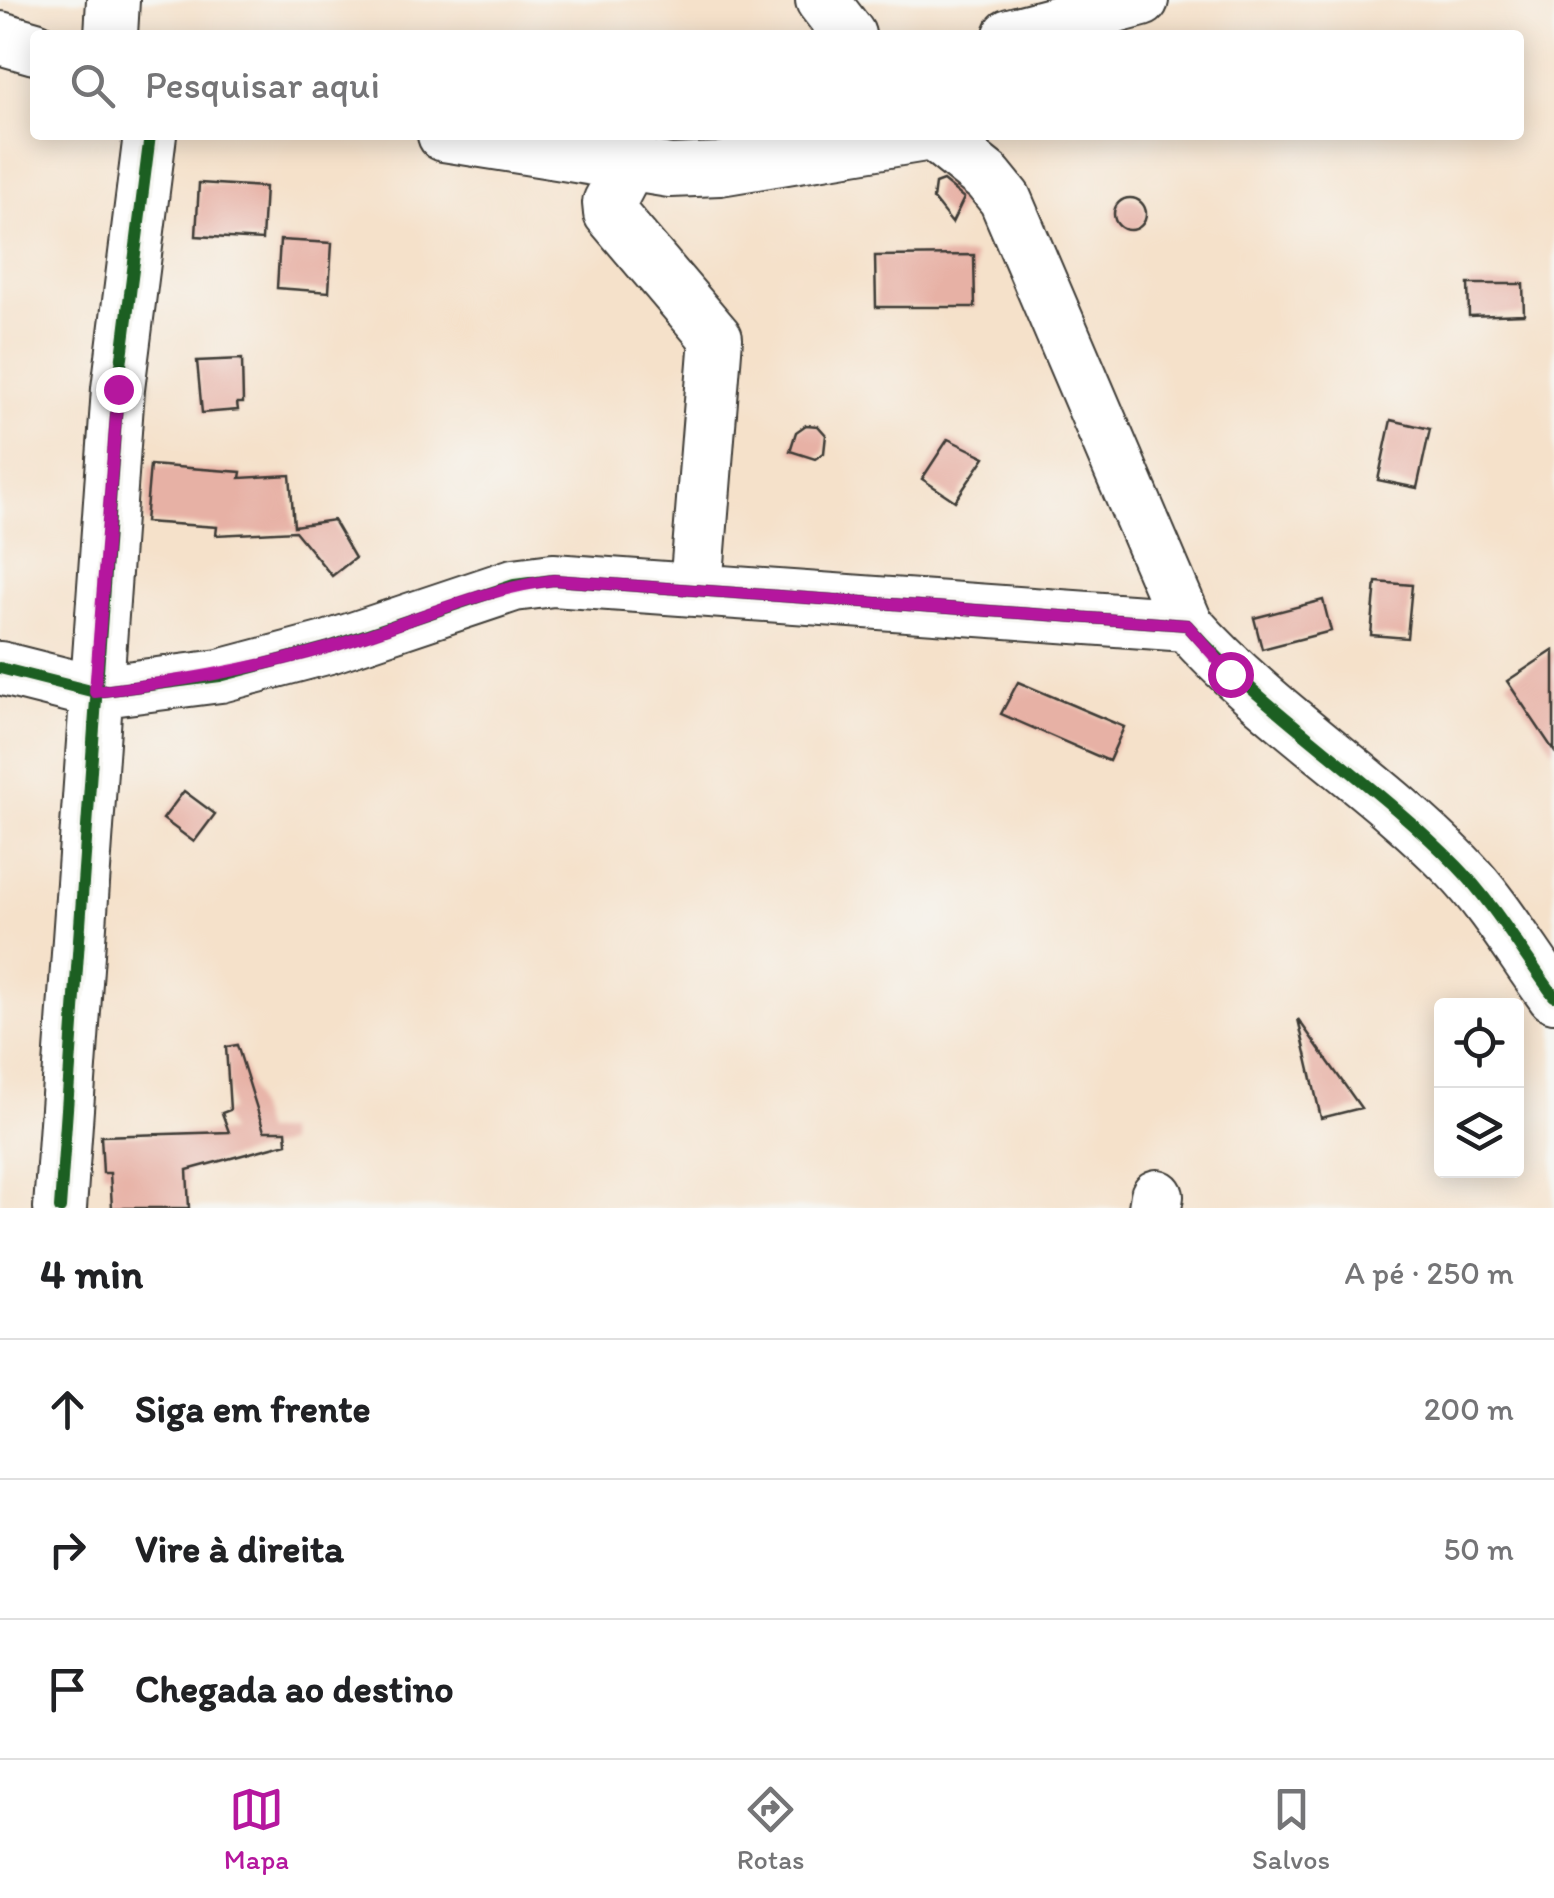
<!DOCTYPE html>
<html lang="pt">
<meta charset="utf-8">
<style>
:root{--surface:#fff;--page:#f2f2f2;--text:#202124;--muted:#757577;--line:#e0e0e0;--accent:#b5179e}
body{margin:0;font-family:Itim,sans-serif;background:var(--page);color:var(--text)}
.controls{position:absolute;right:30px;bottom:30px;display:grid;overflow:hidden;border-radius:10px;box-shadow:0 5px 25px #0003}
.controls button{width:90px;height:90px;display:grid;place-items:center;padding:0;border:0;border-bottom:2px solid var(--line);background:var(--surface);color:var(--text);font:50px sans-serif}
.stop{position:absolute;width:30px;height:30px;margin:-22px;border:8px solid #b5179e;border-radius:50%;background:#fff}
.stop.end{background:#b5179e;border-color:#fff;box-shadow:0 2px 10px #0008}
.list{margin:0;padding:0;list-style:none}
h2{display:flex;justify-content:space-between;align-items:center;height:130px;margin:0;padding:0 40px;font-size:42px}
h2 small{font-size:32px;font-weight:400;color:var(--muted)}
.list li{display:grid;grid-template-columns:65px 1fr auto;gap:30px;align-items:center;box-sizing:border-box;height:140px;padding:0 40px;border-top:2px solid var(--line)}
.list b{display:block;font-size:38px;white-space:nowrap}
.list em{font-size:32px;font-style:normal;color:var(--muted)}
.icon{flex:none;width:55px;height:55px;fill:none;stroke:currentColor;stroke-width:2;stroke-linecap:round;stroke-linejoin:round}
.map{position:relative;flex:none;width:1554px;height:1208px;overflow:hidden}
.search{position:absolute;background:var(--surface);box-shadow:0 5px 25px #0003;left:30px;right:30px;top:30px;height:110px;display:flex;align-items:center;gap:25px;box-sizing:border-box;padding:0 35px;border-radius:10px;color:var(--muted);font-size:38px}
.sheet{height:550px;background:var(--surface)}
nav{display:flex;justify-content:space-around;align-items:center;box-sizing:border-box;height:140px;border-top:2px solid var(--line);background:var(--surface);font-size:28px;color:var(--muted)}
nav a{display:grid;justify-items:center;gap:5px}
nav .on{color:var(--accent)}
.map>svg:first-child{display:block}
.building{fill:#e7b1a5}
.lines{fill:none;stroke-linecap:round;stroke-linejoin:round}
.minor-casing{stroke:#3d3a36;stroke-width:56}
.minor{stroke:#fff;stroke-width:52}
.cycleway-casing{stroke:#f6f6f2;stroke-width:19}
.cycleway{stroke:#1b5e20;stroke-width:12}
.route{stroke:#b5179e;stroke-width:12}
</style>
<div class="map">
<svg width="1554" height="1208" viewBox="0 0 1554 1208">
<rect width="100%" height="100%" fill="#f6f6f2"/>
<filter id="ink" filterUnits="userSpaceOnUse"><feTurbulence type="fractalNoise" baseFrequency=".01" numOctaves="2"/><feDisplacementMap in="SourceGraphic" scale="20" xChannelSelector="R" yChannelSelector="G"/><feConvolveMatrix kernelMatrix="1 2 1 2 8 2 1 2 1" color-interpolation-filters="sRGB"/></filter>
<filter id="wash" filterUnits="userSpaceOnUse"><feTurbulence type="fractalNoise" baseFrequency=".0048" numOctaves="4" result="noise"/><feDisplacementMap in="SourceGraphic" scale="40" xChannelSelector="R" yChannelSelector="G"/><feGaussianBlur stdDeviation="2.25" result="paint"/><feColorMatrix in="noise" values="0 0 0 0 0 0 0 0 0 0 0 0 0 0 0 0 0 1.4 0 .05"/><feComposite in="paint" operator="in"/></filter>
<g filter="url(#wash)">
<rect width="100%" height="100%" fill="#f5e1ca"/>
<g id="blocks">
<!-- building -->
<path class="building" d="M943 181 964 198 952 223 933 199 935 184Z
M199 183 265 187 262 240 196 236Z
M1114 214a16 16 0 1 1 32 0a16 16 0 1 1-32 0Z
M280 240 332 243 329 292 277 288Z
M974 255 975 307H876L875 256Z
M1468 284H1523L1524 314 1469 316Z
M242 359 243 403H237L238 410 202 413 197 361Z
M1391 420 1430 429 1417 488 1378 480Z
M806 425 818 426 826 435 824 453 815 459 790 451 796 432Z
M948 439 985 457 955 501 922 479Z
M150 465 241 472 240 478 290 475 294 526 333 520 355 558 332 576 295 531 216 535 217 527 145 522Z
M1376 582 1412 585 1407 638 1371 635Z
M1323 600 1331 631 1262 649 1254 618Z
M1554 650V751L1507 681Z
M1018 682 1124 727 1109 761 1001 714Z
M184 791 215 814 194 842 163 819Z
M1298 1019 1361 1108 1321 1118Z
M237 1045 264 1131H286L287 1143 187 1170 189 1208H112L110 1173H103L101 1136 229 1132 222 1113 230 1110 226 1047Z"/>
</g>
</g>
<g filter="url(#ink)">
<use href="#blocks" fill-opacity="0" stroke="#3d3a36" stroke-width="2.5"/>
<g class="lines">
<defs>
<path id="minor" d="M822 0 849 35
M111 35 113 0
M1010 35 1142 0
M0 38 35 48
M444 135 670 171 720 169 925 135
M934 135 988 178 1005 199 1187 625
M628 167 609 203 610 213 716 338 696 588
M0 668 95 692 220 676 329 647 514 585 553 580 1187 625C1267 715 1372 779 1457 866 1494 904 1523 954 1554 996
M60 1208 118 389 150 135
M1155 1208 1157 1196"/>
</defs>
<!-- minor casing -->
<use href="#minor" class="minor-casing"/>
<!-- minor -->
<use href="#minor" class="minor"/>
<defs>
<path id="cycleway" d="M0 668 95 692 220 676 329 647 514 585 553 580 1187 625C1267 715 1372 779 1457 866 1494 904 1523 954 1554 996
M60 1208 118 389 150 135"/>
</defs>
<!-- cycleway casing -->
<use href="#cycleway" class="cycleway-casing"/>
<!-- cycleway -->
<use href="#cycleway" class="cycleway"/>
</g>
</g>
<g class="lines" filter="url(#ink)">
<!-- route -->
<path class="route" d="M118 389 95 692C174 682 250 670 327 648 403 626 475 590 554 580L1187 625 1230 674"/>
</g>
</svg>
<div class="controls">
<button><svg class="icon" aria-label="locate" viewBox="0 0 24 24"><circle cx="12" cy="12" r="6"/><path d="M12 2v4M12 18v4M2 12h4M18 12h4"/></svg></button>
<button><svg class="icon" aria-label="layers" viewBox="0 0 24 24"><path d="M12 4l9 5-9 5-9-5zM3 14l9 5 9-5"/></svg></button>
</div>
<div class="stop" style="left:1230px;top:674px"></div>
<div class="stop end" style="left:118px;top:389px"></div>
<div class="search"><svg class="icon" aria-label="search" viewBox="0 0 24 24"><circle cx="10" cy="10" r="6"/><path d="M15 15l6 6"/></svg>Pesquisar aqui</div>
</div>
<section class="sheet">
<h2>4 min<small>A pé · 250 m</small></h2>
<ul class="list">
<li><svg class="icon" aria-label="ahead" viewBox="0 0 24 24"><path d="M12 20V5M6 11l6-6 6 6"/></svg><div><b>Siga em frente</b></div><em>200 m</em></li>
<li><svg class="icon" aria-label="right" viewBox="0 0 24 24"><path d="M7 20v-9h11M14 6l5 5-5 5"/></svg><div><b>Vire à direita</b></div><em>50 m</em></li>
<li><svg class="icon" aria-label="arrive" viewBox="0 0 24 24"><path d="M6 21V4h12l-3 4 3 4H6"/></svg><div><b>Chegada ao destino</b></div></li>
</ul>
</section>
<nav>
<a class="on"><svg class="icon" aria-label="map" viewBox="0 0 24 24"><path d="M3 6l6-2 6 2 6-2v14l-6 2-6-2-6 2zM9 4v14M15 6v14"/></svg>Mapa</a>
<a><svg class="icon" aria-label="directions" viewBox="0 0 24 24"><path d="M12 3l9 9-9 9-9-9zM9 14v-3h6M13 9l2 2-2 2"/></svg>Rotas</a>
<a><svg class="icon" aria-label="saved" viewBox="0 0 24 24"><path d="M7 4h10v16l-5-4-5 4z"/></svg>Salvos</a>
</nav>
